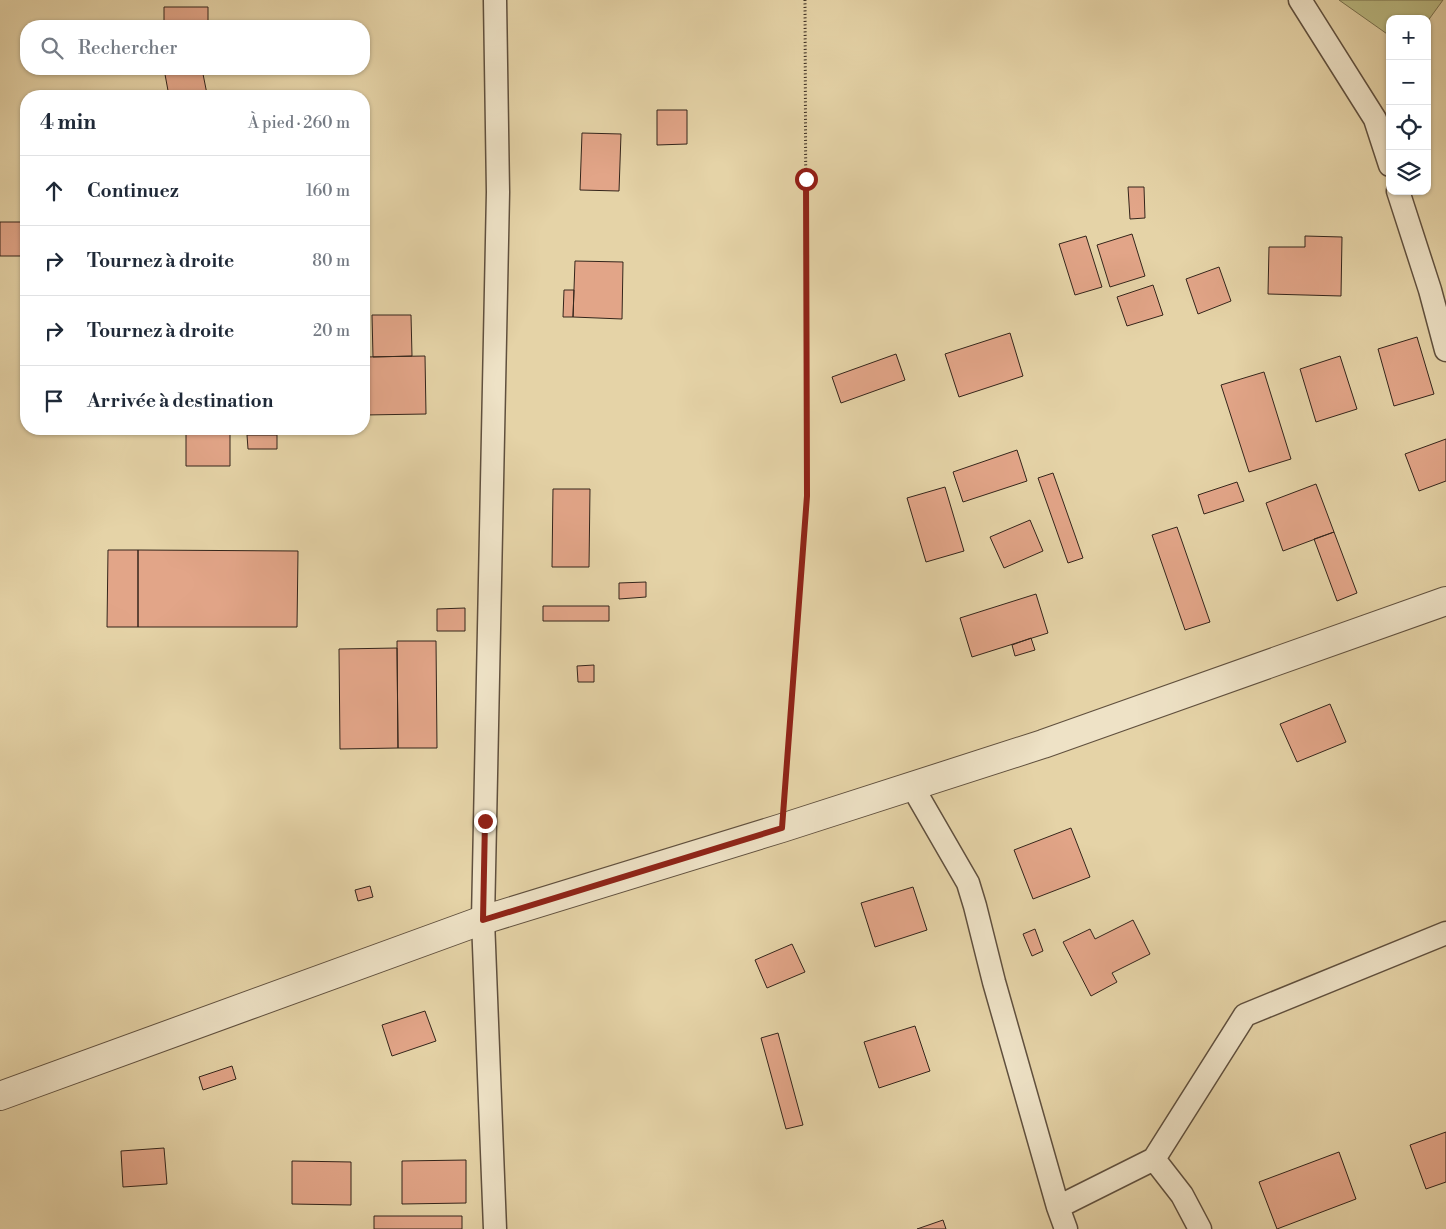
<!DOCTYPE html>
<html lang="fr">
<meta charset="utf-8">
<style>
:root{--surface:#fff;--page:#f6f6f7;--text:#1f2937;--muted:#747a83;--line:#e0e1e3}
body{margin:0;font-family:"Libre Bodoni",serif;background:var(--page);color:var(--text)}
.controls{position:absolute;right:15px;top:15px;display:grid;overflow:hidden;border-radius:10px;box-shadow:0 1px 4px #0004}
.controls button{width:45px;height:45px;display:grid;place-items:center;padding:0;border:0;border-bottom:1px solid var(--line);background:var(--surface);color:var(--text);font:25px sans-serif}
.stop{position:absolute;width:15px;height:15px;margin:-11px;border:4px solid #8f2418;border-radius:50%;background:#fff}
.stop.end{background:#8f2418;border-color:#fff;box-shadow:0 1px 5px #0008}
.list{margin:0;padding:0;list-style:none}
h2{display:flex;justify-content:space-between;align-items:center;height:65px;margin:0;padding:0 20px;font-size:21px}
h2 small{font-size:16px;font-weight:400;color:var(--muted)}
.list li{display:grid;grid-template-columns:32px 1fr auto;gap:15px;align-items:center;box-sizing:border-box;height:70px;padding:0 20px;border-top:1px solid var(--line)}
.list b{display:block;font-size:19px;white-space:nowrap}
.list em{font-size:16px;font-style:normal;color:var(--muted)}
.icon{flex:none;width:28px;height:28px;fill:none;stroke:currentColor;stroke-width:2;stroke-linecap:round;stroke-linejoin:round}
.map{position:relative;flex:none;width:1446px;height:1229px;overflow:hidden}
.search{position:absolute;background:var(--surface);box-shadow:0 1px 4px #0004;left:20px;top:20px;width:350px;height:55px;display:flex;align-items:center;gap:12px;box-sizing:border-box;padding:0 18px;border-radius:20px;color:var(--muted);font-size:19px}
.panel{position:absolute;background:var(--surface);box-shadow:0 1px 4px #0004;left:20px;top:90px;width:350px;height:345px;border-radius:20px}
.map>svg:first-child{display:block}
.green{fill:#bbbb83;stroke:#78704f}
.building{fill:#e2a588;stroke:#34251b}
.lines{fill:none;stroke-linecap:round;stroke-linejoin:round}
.minor-casing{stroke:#60503e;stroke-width:25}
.tertiary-casing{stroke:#60503e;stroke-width:30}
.path{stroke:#34251b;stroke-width:3;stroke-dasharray:1 2.5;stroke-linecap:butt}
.minor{stroke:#eee2c6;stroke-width:22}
.tertiary{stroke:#eee2c6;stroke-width:28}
.route{stroke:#8f2418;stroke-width:6}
</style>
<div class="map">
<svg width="1446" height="1229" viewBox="0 0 1446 1229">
<rect width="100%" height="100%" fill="#e5d3a7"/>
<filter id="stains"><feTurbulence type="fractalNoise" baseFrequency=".004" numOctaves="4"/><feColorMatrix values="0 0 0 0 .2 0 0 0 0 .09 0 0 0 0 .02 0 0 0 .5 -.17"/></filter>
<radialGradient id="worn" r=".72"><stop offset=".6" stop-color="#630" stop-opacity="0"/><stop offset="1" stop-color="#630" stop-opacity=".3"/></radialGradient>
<!-- green -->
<path class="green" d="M1339 0H1443L1427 22V19H1390V36Z"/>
<!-- building -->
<path class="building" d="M164 7H208V26H164Z
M164 69H202L207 94 195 96H169Z
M657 110H687V144L657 145Z
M582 133 621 134 619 191 580 190Z
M1128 187H1144L1145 218 1130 219Z
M0 222H26V256H0Z
M1132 234 1145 276 1110 287 1097 245Z
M1086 236 1102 287 1075 295 1059 244Z
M1305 236 1342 237 1341 296 1268 294 1269 247H1305Z
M575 261 623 262 622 319 573 317Z
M1219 267 1231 301 1198 314 1186 279Z
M1153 285 1163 315 1127 326 1117 297Z
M564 290H574L573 317H563Z
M372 315H411L412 356 373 357Z
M1010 333 1023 376 959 397 945 354Z
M1417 337 1434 394 1394 406 1378 349Z
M896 354 905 380 841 403 832 377Z
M425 356 426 414 364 415V357Z
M1340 356 1357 409 1316 422 1300 369Z
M1264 372 1291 459 1249 472 1221 385Z
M186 429H230V433H186Z
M186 433H230V466H186Z
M247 435H277V449H248Z
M1446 439V481L1419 491 1405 454Z
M1017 450 1027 481 963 502 953 472Z
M1053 473 1083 558 1068 563 1038 478Z
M1237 482 1244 501 1204 514 1198 495Z
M1316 484 1334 532 1283 551 1266 503Z
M945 487 964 551 926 562 907 498Z
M553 489H590L589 567H552Z
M1030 520 1043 551 1004 568 990 537Z
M1177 527 1210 622 1185 630 1152 535Z
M1334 532 1357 593 1337 601 1314 539Z
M108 550H138V627H107Z
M138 550 298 551 297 627H138Z
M646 582V597L619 599V583Z
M1036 594 1048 633 972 657 960 618Z
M543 606H609V621H543Z
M465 608V631H437V609Z
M1031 638 1035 650 1015 656 1012 645Z
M397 641H436L437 748H398Z
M397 648 398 748 340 749 339 649Z
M594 665V682H578L577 666Z
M1330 704 1346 742 1297 762 1280 724Z
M1071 828 1090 877 1033 899 1014 850Z
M370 886 373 897 358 901 355 890Z
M913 887 927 930 875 947 861 903Z
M1133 920 1150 954 1112 973 1117 982 1091 996 1063 942 1090 929 1095 939Z
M1035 929 1043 951 1032 956 1023 934Z
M792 944 805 972 767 988 755 960Z
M425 1011 436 1041 392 1056 382 1025Z
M915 1026 930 1071 879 1088 864 1042Z
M778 1033 803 1125 786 1129 761 1038Z
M232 1066 236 1079 203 1090 199 1077Z
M1446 1132V1182L1426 1189 1410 1145Z
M164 1148 167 1184 123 1187 121 1151Z
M1339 1152 1356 1199 1277 1229 1259 1182Z
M466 1160V1203L402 1204V1161Z
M292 1161 351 1162V1205L292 1204Z
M374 1216H462V1229H374Z
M943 1220 946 1229H917Z"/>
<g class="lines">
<defs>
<path id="minor" d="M495 0 498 192 483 920 495 1229
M1300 0 1375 119 1390 165
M1398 191 1430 290 1446 350
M912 786 968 883 975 906 994 982 1058 1207 1066 1229
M1154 1159 1182 1195 1200 1229
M1058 1207 1154 1159 1245 1015 1446 933"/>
<path id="tertiary" d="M0 1096 483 920 782 828 1043 744 1446 601"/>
</defs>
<!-- minor casing -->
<use href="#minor" class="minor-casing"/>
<!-- tertiary casing -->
<use href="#tertiary" class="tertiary-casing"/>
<!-- path -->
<path class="path" d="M784 798 807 496 805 0"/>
<!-- minor -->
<use href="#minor" class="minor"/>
<!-- tertiary -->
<use href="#tertiary" class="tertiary"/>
</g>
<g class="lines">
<!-- route -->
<path class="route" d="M485 821 483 920 782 828 807 496 806 179"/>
</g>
<rect width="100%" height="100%" filter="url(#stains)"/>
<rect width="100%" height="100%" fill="url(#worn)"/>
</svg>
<div class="controls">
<button>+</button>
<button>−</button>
<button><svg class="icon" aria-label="locate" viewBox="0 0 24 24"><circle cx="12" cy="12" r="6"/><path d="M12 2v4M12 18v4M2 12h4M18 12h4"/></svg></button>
<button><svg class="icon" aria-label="layers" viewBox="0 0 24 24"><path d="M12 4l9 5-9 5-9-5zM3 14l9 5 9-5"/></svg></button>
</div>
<div class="stop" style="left:806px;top:179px"></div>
<div class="stop end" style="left:485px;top:821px"></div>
<div class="search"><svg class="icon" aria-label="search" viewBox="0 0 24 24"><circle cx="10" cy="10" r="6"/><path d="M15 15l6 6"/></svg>Rechercher</div>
<section class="panel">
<h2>4 min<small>À pied · 260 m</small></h2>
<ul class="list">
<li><svg class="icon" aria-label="ahead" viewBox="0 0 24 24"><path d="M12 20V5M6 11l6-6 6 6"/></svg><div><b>Continuez</b></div><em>160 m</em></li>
<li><svg class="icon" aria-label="right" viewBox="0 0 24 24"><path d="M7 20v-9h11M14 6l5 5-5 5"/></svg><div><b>Tournez à droite</b></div><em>80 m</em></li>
<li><svg class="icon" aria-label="right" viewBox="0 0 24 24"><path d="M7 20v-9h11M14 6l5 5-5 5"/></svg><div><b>Tournez à droite</b></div><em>20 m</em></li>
<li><svg class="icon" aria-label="arrive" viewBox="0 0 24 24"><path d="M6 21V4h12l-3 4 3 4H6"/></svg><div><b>Arrivée à destination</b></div></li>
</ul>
</section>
</div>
